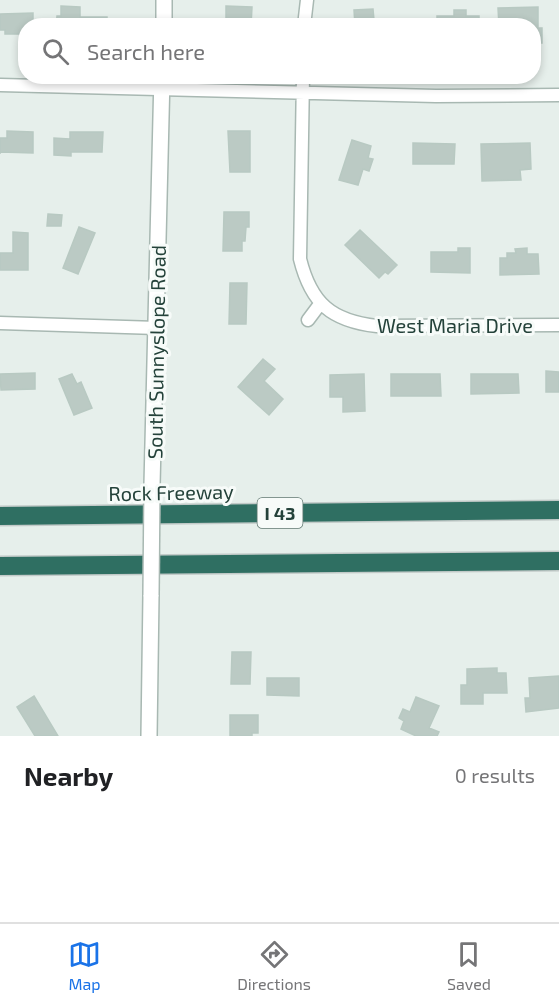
<!DOCTYPE html>
<style>
:root{--surface:#fff;--page:#f2f2f2;--text:#202124;--muted:#757577;--line:#e0e0e0;--accent:#1a73e8}
body{margin:0;font-family:"Exo 2",sans-serif;background:var(--page);color:var(--text)}
.list{margin:0;padding:0;list-style:none}
h2{display:flex;justify-content:space-between;align-items:center;height:78px;margin:0;padding:0 24px;font-size:26px}
h2 small{font-size:20px;font-weight:400;color:var(--muted)}
.icon{flex:none;width:33px;height:33px;fill:none;stroke:currentColor;stroke-width:2;stroke-linecap:round;stroke-linejoin:round}
.map{position:relative;flex:none;width:559px;height:736px;overflow:hidden}
.search{position:absolute;background:var(--surface);box-shadow:0 3px 9px #0003;left:18px;right:18px;top:18px;height:66px;display:flex;align-items:center;gap:15px;box-sizing:border-box;padding:0 21px;border-radius:24px;color:var(--muted);font-size:22px}
.sheet{height:186px;background:var(--surface)}
nav{display:flex;justify-content:space-around;align-items:center;box-sizing:border-box;height:84px;border-top:2px solid var(--line);background:var(--surface);font-size:16px;color:var(--muted)}
nav a{display:grid;justify-items:center;gap:3px}
nav .on{color:var(--accent)}
.map>svg:first-child{display:block}
.building{fill:#bbcac4;stroke:#b8c9c2;stroke-width:1.5}
.lines{fill:none;stroke-linecap:round;stroke-linejoin:round}
.minor-casing{stroke:#a8b8b2;stroke-width:15}
.tertiary-casing{stroke:#a8b8b2;stroke-width:18}
.motorway-casing{stroke:#c2cac8;stroke-width:21}
.minor{stroke:#fff;stroke-width:12}
.tertiary{stroke:#fff;stroke-width:15}
.motorway{stroke:#2f6f62;stroke-width:18}
.tertiary-bridge-casing{stroke:#a8b8b2;stroke-width:18;stroke-linecap:butt}
.tertiary-bridge{stroke:#fff;stroke-width:15}
.labels{text-anchor:middle;dominant-baseline:central;stroke-width:6;stroke-linejoin:round;paint-order:stroke}
.shield{fill:#f7fbf9;stroke:#637a73;stroke-width:1.5}
.shield-label{font-size:18px;font-weight:bold;fill:#24423a}
.street-label{font-size:20px;fill:#24423a;stroke:#f7fbf9}
</style>
<div class="map">
<svg width="559" height="736" viewBox="0 0 559 736">
<rect width="100%" height="100%" fill="#e6efeb"/>
<!-- building -->
<path class="building" d="M61 6 80 7V17H107V26H56L57 16H61Z
M226 6 252 7 251 26H226Z
M538 7V28H542V43H534V26H499L498 8Z
M373 9 374 20 380 19V26H355L354 10Z
M454 10H466V16H479V26H437V16H454Z
M33 13V26H26V34H5V30H0V14Z
M7 131 33 132V153L0 152V154V138H7Z
M228 131H250V172H230Z
M70 132H103L102 152H71V156L54 155V138L70 139Z
M352 140 371 146 368 158 373 159 369 171 363 169 358 185 339 180Z
M413 143 455 144 454 164H413Z
M530 143 531 169 520 170 521 180 482 181 481 144Z
M224 212H249V227H246L245 241H242V251H223Z
M48 214 62 215 61 226H47Z
M79 227 95 233 78 274 63 268Z
M360 230 397 265 388 274 385 272 379 278 345 245Z
M13 232 28 233V270H0V253H13Z
M458 248H470V273L431 272V252H458Z
M527 248V254H538L539 274 500 275V258H507V253H516L515 249Z
M230 283H247L246 324H229Z
M263 359 275 369 264 381 283 399 269 415 238 387Z
M546 371 559 372V392H546Z
M35 373V389L1 390 0 374Z
M72 374 77 384 81 382 92 408 74 415 59 379Z
M364 374 365 411 343 412V397H330V375Z
M391 374H440L441 396H391Z
M471 374H518L519 393 471 394Z
M232 652H251L250 684H231Z
M497 668V673H506L507 693H483V704H461V685H467V669Z
M559 676V708L526 712 525 698H530L529 678Z
M267 678H299V696L267 695Z
M34 696 58 736H35L17 707Z
M416 697 439 706 429 728 439 732 437 736H416L401 729 404 721 399 718 403 709 410 712Z
M230 715H258V733H252V736H230Z"/>
<g class="lines">
<defs>
<path id="minor" d="M304 26 307 0
M303 76 300 259C311 303 331 321 377 326L559 325
M0 85 436 96 559 95
M308 320 320 304
M0 323 157 328"/>
<path id="tertiary" d="M164 26V0
M152 485 162 76
M149 736 151 595"/>
<path id="motorway" d="M0 516 559 510
M0 566 559 561"/>
</defs>
<!-- minor casing -->
<use href="#minor" class="minor-casing"/>
<!-- tertiary casing -->
<use href="#tertiary" class="tertiary-casing"/>
<!-- motorway casing -->
<use href="#motorway" class="motorway-casing"/>
<!-- minor -->
<use href="#minor" class="minor"/>
<!-- tertiary -->
<use href="#tertiary" class="tertiary"/>
<!-- motorway -->
<use href="#motorway" class="motorway"/>
<defs>
<path id="tertiary-bridge" d="M151 595 152 485"/>
</defs>
<!-- tertiary-bridge casing -->
<use href="#tertiary-bridge" class="tertiary-bridge-casing"/>
<!-- tertiary-bridge -->
<use href="#tertiary-bridge" class="tertiary-bridge"/>
</g>
<g class="labels">
<!-- shield labels -->
<rect class="shield" x="257.5" y="498" width="45" height="30" rx="4.5"/>
<g class="shield-label">
<text x="280" y="513">I 43</text>
</g>
<!-- street labels -->
<g class="street-label">
<text x="455" y="325">West Maria Drive</text>
<text transform="translate(156 352) rotate(-89)">South Sunnyslope Road</text>
<text transform="translate(171 492) rotate(-1)">Rock Freeway</text>
</g>
</g>
</svg>
<div class="search"><svg class="icon" aria-label="search" viewBox="0 0 24 24"><circle cx="10" cy="10" r="6"/><path d="M15 15l6 6"/></svg>Search here</div>
</div>
<section class="sheet">
<h2>Nearby<small>0 results</small></h2>
<ul class="list">
</ul>
</section>
<nav>
<a class="on"><svg class="icon" aria-label="map" viewBox="0 0 24 24"><path d="M3 6l6-2 6 2 6-2v14l-6 2-6-2-6 2zM9 4v14M15 6v14"/></svg>Map</a>
<a><svg class="icon" aria-label="directions" viewBox="0 0 24 24"><path d="M12 3l9 9-9 9-9-9zM9 14v-3h6M13 9l2 2-2 2"/></svg>Directions</a>
<a><svg class="icon" aria-label="saved" viewBox="0 0 24 24"><path d="M7 4h10v16l-5-4-5 4z"/></svg>Saved</a>
</nav>
